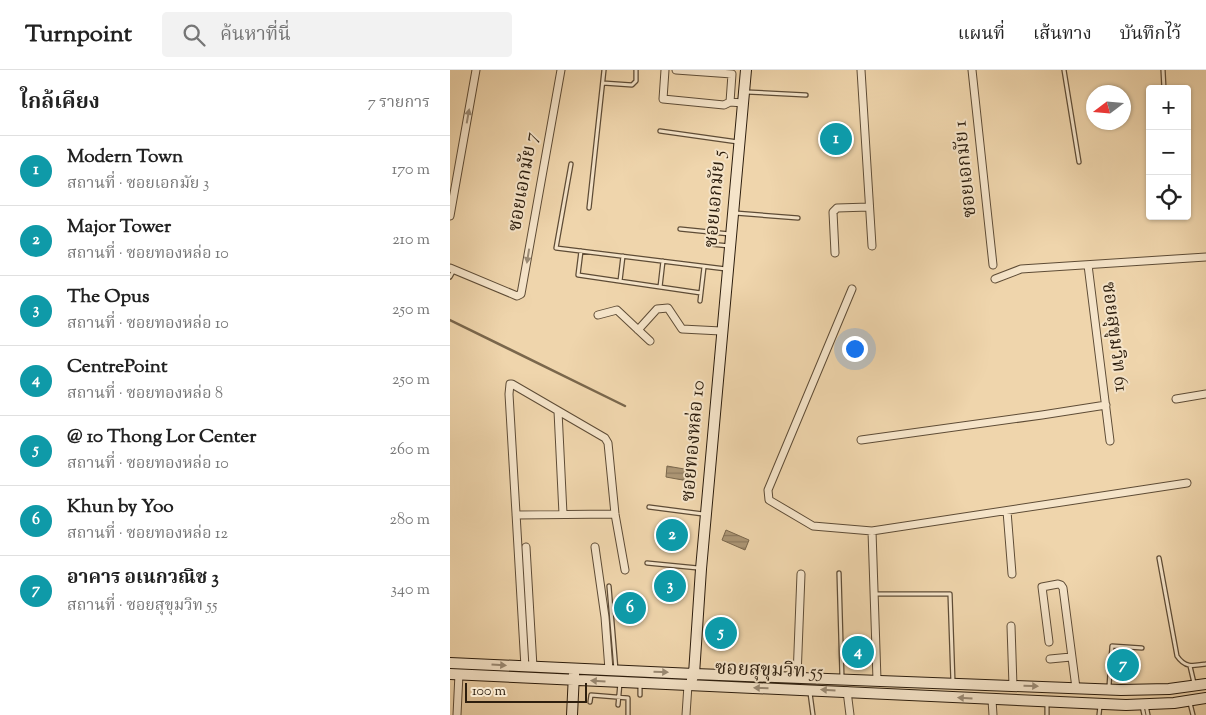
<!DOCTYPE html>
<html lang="th">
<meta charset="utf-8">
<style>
:root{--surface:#fff;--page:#f2f2f2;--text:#222;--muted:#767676;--line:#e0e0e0;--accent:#0b8043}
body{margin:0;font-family:"Sorts Mill Goudy","Noto Serif Thai",serif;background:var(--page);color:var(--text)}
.controls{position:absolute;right:15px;top:15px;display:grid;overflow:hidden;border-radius:5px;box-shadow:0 1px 4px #0004}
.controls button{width:45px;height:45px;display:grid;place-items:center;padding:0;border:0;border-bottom:1px solid var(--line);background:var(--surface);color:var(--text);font:25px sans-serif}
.compass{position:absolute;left:636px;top:15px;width:45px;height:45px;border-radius:50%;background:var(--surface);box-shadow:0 1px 4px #0004;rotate:254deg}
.scale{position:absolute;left:15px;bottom:12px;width:122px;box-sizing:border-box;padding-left:5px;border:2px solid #2d1e0e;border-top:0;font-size:14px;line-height:18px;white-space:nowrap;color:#2d1e0e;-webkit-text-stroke:4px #f5e4c9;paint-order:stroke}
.you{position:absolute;left:404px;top:278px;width:18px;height:18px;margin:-12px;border:4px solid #fff;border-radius:50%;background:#1a73e8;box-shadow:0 0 0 8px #1a73e833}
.badge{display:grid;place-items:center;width:32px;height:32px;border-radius:50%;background:var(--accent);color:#fff;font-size:16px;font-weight:700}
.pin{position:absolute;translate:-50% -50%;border:2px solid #fff;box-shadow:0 1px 5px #0006}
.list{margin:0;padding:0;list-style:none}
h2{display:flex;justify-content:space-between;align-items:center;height:65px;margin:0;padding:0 20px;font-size:21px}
h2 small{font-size:16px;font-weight:400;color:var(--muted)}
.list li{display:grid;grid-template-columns:32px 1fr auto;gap:15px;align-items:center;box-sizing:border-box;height:70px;padding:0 20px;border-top:1px solid var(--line)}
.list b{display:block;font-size:19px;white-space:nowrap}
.list p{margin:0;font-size:16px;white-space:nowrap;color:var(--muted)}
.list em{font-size:16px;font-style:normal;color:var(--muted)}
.icon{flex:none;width:28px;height:28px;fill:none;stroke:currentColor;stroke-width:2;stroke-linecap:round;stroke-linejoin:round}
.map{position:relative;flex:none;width:756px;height:645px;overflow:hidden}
header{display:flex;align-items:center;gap:30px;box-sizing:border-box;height:70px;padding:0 25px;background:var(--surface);border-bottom:1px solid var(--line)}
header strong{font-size:24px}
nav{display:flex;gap:28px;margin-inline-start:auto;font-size:18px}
.search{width:350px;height:45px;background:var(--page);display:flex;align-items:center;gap:12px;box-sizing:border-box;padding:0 18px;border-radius:5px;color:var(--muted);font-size:19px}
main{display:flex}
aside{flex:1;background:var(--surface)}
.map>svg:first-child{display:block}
.water{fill:url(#water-rules);stroke:#7a674c}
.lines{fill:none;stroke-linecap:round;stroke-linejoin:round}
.stream{stroke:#7a674c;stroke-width:2.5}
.lane-casing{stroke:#5e4c36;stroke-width:5.5}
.street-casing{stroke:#5e4c36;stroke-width:9}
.secondary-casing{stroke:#2d1e0e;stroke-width:12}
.lane{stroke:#f5e4c9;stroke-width:3}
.street{stroke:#f5e4c9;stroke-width:7}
.secondary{stroke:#f5e4c9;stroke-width:10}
.oneway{fill:#9b8b75}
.labels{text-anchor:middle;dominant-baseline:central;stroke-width:4;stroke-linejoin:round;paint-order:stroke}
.street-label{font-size:19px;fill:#2d1e0e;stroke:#f5e4c9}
</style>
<header>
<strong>Turnpoint</strong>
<div class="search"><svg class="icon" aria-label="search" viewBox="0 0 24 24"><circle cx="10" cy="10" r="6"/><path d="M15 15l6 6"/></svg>ค้นหาที่นี่</div>
<nav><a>แผนที่</a><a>เส้นทาง</a><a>บันทึกไว้</a></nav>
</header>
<main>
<aside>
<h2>ใกล้เคียง<small>7 รายการ</small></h2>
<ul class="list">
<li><span class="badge" style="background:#0f9aa8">1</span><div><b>Modern Town</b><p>สถานที่ · ซอยเอกมัย 3</p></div><em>170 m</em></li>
<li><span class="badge" style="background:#0f9aa8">2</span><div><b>Major Tower</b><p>สถานที่ · ซอยทองหล่อ 10</p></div><em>210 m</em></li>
<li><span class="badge" style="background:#0f9aa8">3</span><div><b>The Opus</b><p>สถานที่ · ซอยทองหล่อ 10</p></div><em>250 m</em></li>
<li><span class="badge" style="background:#0f9aa8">4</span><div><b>CentrePoint</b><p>สถานที่ · ซอยทองหล่อ 8</p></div><em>250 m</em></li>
<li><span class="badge" style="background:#0f9aa8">5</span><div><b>@ 10 Thong Lor Center</b><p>สถานที่ · ซอยทองหล่อ 10</p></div><em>260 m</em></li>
<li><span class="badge" style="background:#0f9aa8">6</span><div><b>Khun by Yoo</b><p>สถานที่ · ซอยทองหล่อ 12</p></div><em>280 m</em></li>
<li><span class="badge" style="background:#0f9aa8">7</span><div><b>อาคาร อเนกวณิช 3</b><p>สถานที่ · ซอยสุขุมวิท 55</p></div><em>340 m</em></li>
</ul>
</aside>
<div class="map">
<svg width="756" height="645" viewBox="0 0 756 645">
<defs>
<pattern id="water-rules" width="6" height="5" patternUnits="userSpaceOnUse" patternTransform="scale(1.25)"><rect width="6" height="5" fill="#ad9776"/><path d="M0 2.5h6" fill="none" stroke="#8d7b5f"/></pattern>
</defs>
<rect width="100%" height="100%" fill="#efd5ac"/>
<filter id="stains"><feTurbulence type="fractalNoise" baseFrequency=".004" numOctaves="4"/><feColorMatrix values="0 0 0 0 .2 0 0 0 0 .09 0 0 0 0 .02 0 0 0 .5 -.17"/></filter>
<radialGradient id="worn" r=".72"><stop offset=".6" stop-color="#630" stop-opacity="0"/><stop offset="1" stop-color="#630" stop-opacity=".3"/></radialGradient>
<!-- water -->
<path class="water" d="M217 396 240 400 238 411 216 407Z
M276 460 299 470 295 480 272 470Z"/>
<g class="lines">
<!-- stream -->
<path class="stream" d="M0 250 175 336"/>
<defs>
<path id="lane" d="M614 0 629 92
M713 0 714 19
M153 13 182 15 186 11V0
M297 22 356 25
M210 61 288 72
M121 94 106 178 276 199
M139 138 154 0
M285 143 348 148
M230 159 280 164
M260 174 279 176
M131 181 128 205 251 223
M0 207 4 200
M170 211 173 186
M210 217 213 191
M250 231 254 197
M199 437 253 444
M709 488 727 586C735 598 743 596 756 594
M197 493 248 498
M389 503 392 608
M159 516 166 600
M425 524H500L503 613
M740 596 744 613
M659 616 662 576 692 578
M360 623 363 645
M190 625V614
M140 632 141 625 178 628V645
M740 633 743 645
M168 635 170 613
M696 635 698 645
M692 636 694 645
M597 645V633
M649 645 650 636"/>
<path id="street" d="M215 0 213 29 274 35 280 32 293 33
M226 0 282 4 280 32
M411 0 422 176
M522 0 543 195
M0 146 26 0
M385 183 383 142 387 138 419 137
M638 195 660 371
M0 198 67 226 71 224 111 0
M545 209 571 199 756 187
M402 219 318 420 319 430 363 456 422 461 737 413
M148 245 167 240 200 271
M188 260 207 239 218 238 232 259 271 261
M726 329 756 324
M108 341 113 444
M411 370 592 345 656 335
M557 441 562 504
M66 445 165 444
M422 461 427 610
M76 477 83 597
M145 477 155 547 159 600
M561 556 563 616
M599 572 592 517 608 514 611 515 613 518 626 618
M600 589 621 587
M75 597 59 324 60 314H62L155 368 158 373 165 444 175 500
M347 607 351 504
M397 621 400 645
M542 630 543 645
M7 645 9 604
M236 645 238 615"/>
<path id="secondary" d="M0 593 244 604 671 620 719 619 756 614
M0 604 676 635 724 633 756 628
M242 609 244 604 251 499 296 0
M122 645 124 604"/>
</defs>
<!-- lane casing -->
<use href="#lane" class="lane-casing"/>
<!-- street casing -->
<use href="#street" class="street-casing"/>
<!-- secondary casing -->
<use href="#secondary" class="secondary-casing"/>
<!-- lane -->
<use href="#lane" class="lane"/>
<!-- street -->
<use href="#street" class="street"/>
<!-- secondary -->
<use href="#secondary" class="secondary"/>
</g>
<!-- one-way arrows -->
<defs><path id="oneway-solid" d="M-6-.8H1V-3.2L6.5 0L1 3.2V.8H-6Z" transform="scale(1.25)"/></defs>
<g class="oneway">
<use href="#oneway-solid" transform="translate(18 46) rotate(-80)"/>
<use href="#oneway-solid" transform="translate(78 186) rotate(99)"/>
<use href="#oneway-solid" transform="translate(49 595) rotate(3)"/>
<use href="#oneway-solid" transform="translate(211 602) rotate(2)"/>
<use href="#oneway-solid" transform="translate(148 611) rotate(-177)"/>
<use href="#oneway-solid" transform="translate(581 616) rotate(2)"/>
<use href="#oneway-solid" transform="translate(311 618) rotate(-178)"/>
<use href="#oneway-solid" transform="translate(378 620) rotate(-177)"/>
<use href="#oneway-solid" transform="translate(515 628) rotate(-177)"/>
</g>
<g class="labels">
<!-- street labels -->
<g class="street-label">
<text transform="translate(516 99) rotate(-96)">ซอยเอกมัย 1</text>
<text transform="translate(74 112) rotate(-80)">ซอยเอกมัย 7</text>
<text transform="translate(266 129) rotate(-85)">ซอยเอกมัย 5</text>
<text transform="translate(664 267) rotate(83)">ซอยสุขุมวิท 61</text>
<text transform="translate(244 371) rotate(-85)">ซอยทองหล่อ 10</text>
<text transform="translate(319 601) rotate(2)">ซอยสุขุมวิท 55</text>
</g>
</g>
<rect width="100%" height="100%" filter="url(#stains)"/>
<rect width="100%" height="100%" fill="url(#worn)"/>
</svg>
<div class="controls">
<button>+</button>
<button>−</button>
<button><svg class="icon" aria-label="locate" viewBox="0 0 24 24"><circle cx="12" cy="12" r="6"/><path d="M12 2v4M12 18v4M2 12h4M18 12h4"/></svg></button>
</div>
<svg class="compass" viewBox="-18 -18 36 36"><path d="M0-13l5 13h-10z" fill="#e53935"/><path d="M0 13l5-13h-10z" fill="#767676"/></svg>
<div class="scale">100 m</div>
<div class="you"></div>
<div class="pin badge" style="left:386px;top:69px;background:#0f9aa8">1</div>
<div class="pin badge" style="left:222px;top:465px;background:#0f9aa8">2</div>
<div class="pin badge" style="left:220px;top:516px;background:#0f9aa8">3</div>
<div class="pin badge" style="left:408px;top:582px;background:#0f9aa8">4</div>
<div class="pin badge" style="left:271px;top:563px;background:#0f9aa8">5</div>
<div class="pin badge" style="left:180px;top:538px;background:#0f9aa8">6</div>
<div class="pin badge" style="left:673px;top:595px;background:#0f9aa8">7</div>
</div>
</main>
